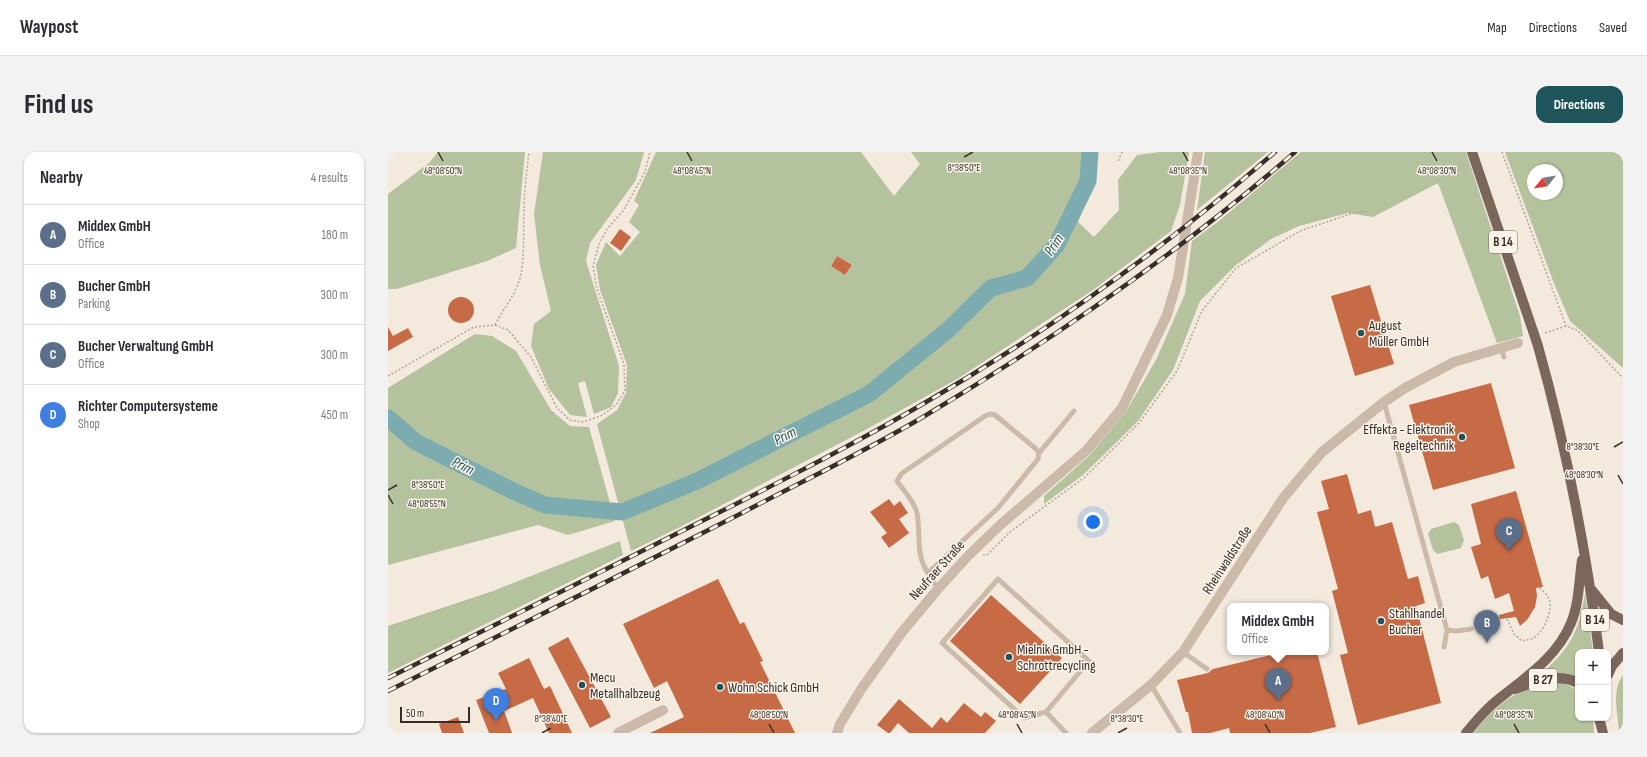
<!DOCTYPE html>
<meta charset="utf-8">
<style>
:root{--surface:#fff;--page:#f2f2f3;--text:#2b2b33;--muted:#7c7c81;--line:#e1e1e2;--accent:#1e545a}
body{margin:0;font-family:"Sofia Sans Condensed",sans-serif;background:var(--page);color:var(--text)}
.controls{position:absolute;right:12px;bottom:12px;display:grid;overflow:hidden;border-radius:8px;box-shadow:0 1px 3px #0004}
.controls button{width:36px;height:36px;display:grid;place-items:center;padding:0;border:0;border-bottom:1px solid var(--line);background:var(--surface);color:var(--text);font:20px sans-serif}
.compass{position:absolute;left:1139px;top:12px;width:36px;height:36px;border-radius:50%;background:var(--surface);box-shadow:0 1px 3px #0004;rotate:240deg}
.scale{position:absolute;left:12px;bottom:10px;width:70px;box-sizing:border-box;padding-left:4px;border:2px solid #382e29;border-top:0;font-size:11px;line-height:14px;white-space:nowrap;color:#382e29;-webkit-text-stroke:3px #faf3ea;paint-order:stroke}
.you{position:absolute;left:705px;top:370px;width:14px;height:14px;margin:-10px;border:3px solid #fff;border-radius:50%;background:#1a73e8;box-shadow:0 0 0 6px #1a73e833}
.badge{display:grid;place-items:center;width:26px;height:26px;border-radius:50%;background:var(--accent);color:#fff;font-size:13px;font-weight:700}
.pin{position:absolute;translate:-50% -33px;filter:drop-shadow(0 1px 2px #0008)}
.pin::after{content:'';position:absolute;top:21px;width:14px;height:12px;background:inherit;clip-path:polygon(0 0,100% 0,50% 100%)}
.popup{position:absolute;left:839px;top:451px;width:102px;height:52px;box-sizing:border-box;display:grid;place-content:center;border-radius:8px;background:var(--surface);filter:drop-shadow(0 1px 3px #0005);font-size:13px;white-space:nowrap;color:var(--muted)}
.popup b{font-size:15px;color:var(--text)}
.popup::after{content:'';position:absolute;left:50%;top:100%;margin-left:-8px;border:8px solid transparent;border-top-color:var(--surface)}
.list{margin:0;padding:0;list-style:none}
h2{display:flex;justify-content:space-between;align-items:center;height:52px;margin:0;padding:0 16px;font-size:17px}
h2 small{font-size:13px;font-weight:400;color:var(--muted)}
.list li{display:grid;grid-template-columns:26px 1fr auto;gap:12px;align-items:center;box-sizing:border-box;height:60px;padding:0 16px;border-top:1px solid var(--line)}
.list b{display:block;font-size:15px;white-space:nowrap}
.list p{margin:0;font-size:13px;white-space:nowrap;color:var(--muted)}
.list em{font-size:13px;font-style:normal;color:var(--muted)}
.map{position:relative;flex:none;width:1235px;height:581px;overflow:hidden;border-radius:12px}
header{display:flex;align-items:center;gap:24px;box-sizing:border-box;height:56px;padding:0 20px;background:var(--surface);border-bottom:1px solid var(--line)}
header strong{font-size:19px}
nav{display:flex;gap:22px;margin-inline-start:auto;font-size:14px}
.intro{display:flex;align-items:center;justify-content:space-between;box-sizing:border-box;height:96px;padding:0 24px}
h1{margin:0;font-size:28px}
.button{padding:10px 18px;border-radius:12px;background:var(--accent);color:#fff;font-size:14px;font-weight:700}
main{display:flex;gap:24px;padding:0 24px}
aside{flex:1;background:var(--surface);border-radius:12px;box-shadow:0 1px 3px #0004}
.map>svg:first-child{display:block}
.green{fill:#b4c29d;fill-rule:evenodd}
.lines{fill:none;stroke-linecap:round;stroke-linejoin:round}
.river{stroke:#7cacb0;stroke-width:17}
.building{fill:#c76b47}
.path{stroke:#b7a493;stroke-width:1.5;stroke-dasharray:2 2;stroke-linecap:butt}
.service{stroke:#cbbaa9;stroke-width:5}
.minor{stroke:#cbbaa9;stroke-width:10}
.tertiary{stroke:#cbbaa9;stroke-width:10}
.primary{stroke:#7a665a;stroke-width:10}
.rail-casing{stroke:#382e29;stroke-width:4.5}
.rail{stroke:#faf3ea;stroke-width:3;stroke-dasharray:9;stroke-linecap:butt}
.primary-bridge{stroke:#7a665a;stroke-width:10}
.ticks{fill:none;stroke:#382e29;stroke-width:1.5}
.poi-dot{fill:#1e545a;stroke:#faf3ea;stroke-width:1.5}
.labels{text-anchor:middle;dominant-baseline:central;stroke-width:3;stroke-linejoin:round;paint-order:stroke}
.shield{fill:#faf3ea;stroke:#726963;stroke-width:1}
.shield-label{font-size:13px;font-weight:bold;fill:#382e29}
.poi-label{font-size:14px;fill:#382e29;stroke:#faf3ea;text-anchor:start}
.street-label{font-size:14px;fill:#382e29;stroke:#faf3ea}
.water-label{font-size:15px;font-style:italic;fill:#1e545a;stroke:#faf3ea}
.ticks-label{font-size:10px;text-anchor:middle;fill:#382e29;stroke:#faf3ea;stroke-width:3;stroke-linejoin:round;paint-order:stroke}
</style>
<header>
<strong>Waypost</strong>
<nav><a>Map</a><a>Directions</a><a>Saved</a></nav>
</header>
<div class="intro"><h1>Find us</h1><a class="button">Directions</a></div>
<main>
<aside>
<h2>Nearby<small>4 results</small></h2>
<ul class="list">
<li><span class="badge" style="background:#5c6f8a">A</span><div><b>Middex GmbH</b><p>Office</p></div><em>180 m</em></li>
<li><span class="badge" style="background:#5c6f8a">B</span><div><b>Bucher GmbH</b><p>Parking</p></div><em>300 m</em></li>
<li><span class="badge" style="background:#5c6f8a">C</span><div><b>Bucher Verwaltung GmbH</b><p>Office</p></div><em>300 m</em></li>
<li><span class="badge" style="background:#3f7fe0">D</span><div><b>Richter Computersysteme</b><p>Shop</p></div><em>450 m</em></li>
</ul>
</aside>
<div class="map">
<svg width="1235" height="581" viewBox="0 0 1235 581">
<rect width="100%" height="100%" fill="#f3e9dd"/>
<!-- green -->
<path class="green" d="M50 0H137L128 96 99 109 9 137H0V42L41 11Z
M155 0H256L248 28 202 91 198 109 231 214 230 241 223 255 206 262 197 229 190 231 199 265 182 263 161 237 143 194 146 172 163 159 152 113 146 62Z
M268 0H473L506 44 532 12 523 0H710L706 30 690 70 706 85 731 58 730 28 749 3 772 0H801L792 53 783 79 705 138 571 226 479 277 294 374 243 399 209 272 229 258 238 241 239 213 212 138 208 113 218 90 232 104 252 80 241 70 251 53 246 49ZM449 104 464 113 457 123 443 114Z
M817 0H880L809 58Z
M913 0H1078L1132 164 1135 184 1109 191 1050 31 985 65 960 61 911 74 883 87 848 113 812 149 785 218 750 269 695 323 656 352V344L702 303 739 258 769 206 797 142 804 89 831 69Z
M1117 0H1235V216L1182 169 1167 134ZM1145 18H1169V42H1145Z
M87 182 104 184 128 199 163 258 182 274 201 275 227 369 180 383 150 373 0 413V236Z
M1066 370 1071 373 1076 388 1073 396 1049 402 1045 398 1040 382 1043 377Z
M232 389 235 403 0 521V474L105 439Z
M1197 441 1205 500H1190V527L1167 521 1151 524C1182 496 1190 483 1197 441Z
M1235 523V581H1231C1230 561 1223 540 1235 523Z
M1159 531H1175L1190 538V566H1205L1206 581H1085C1098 565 1113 549 1132 540 1140 536 1150 534 1159 531Z"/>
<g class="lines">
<!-- river -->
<path class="river" d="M0 266 28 290 127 340 157 353 234 360 309 329 481 242 560 178 603 136 639 126 668 94 700 29 702 0"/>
</g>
<!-- building -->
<path class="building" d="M232 77 243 85 233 99 222 91Z
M449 104 464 113 457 123 443 114Z
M982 133 1006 212 967 224 943 144Z
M60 158a13 13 0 1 1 26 0a13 13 0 1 1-26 0Z
M0 175 5 184 20 176 25 185 0 199Z
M1103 231 1127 316 1045 338 1021 253Z
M959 322 970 362 983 358 987 375 1004 370 1020 427 1030 424 1037 451 1028 454 1053 551 970 573 952 503 960 501 944 439 950 437 929 360 941 357 933 329Z
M1128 339 1155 435 1148 436 1149 444 1147 455 1139 468 1132 474 1128 465 1112 467 1111 463 1126 459 1121 441 1107 447 1100 424 1093 427 1083 395 1093 392 1083 352Z
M501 347 506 354 512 349 520 361 511 367 521 381 501 396 493 385 499 381 482 360Z
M330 427 352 472 356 470 375 509 372 510 407 581H262L296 565 279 529 266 536 235 472Z
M603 443 674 506 632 552 562 489Z
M180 485 223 565 202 576 160 496Z
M895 500H929L948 575 922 581H842L841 576 822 581H804L800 560H798L789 528 820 521 825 517Z
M141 506 156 537 162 534 184 581H161L145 546 116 559 124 581H101L88 548 118 537 110 521Z
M511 547 544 576 553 565 559 571 576 551 593 565 597 560 608 569 597 581H521L510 571 502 581H500L489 573Z
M70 565 76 581H54L51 572Z"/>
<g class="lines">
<!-- path -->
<path class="path" d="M1114 0 1178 174
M730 9 734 0
M107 173C115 157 127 144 132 126 137 107 135 79 136 58 136 39 139 19 141 0
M1157 181 1178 174 1189 178 1235 226
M0 224 86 175 107 173 120 178 143 205 169 256 182 268 194 270 213 264 228 253 237 239 236 212 209 137 205 114 211 92 219 77 235 59 257 20 262 0
M595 403H599L622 380 697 325 751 271 789 219 814 159 848 116 912 79 962 62 978 59
M1119 467 1126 482 1134 489C1137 488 1140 488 1143 487 1155 483 1167 456 1160 445 1158 441 1154 438 1151 436"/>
<!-- service -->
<path class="service" d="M1113 196 1116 205
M996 250 1059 478 1056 495
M651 301 686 259
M540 421C527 402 533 382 529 361 526 349 516 339 509 329L513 322 597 264 602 262 607 263 647 296 651 301 650 307 610 356 540 421 550 437
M610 427 701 509 658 560 636 566 554 491Z
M1059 478 1068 479 1083 477
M795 500 819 517
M763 533 792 581
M658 560 678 581"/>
<!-- minor -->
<path class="minor" d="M230 581 275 558
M704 581 763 533 795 500 896 345 934 300 996 250 1017 236 1066 210 1130 191"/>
<!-- tertiary -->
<path class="tertiary" d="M449 581 452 572 474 536 514 480 550 437 579 405 611 374 699 298 734 256 779 163 790 126 810 0"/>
<!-- primary -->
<path class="primary" d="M1084 0 1145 179
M1150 194C1178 294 1198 397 1211 500
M1202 436 1223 462 1235 468
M1220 523 1224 514 1235 501
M1127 537C1147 530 1169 520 1190 531
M1211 566 1215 581
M1078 581C1087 570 1096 559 1107 550 1135 527 1169 506 1183 471 1191 452 1191 429 1194 408"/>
<defs>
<path id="rail" d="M0 526C95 479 189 432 284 384 366 343 448 302 528 256 655 183 776 97 887 0
M0 539C118 480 235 422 352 362 413 330 476 300 535 265 666 187 792 100 907 0"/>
</defs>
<!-- rail casing -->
<use href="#rail" class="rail-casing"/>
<!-- rail -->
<use href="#rail" class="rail"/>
<!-- primary-bridge -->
<path class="primary-bridge" d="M1145 179 1150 194"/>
</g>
<!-- ticks -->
<path class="ticks" d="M50 0 55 9M299 0 304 9M795 0 800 9M1044 0 1049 9M576 5 585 0M1226 295 1235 290M1230 323 1235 332M0 338 9 333M0 343 5 352M381 572 386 581M629 572 634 581M877 572 882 581M1126 572 1131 581M154 581 163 576M730 581 739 576"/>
<!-- markers -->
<g class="poi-dot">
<circle cx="973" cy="181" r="4"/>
<circle cx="1074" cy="285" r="4"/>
<circle cx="993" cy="469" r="4"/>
<circle cx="621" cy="505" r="4"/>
<circle cx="194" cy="533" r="4"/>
<circle cx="332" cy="535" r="4"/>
</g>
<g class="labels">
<!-- shield labels -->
<g class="shield">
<rect x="1101" y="79" width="28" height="22" rx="3"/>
<rect x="1193" y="457" width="28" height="22" rx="3"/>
<rect x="1141" y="517" width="28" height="22" rx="3"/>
</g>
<g class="shield-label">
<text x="1115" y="90">B 14</text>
<text x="1207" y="468">B 14</text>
<text x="1155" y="528">B 27</text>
</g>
<!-- poi labels -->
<g class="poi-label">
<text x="981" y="173">August<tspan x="981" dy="16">Müller GmbH</tspan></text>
<text x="1066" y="277" text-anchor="end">Effekta - Elektronik<tspan x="1066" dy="16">Regeltechnik</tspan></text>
<text x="1001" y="461">Stahlhandel<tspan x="1001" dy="16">Bucher</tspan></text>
<text x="629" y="497">Mielnik GmbH -<tspan x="629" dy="16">Schrottrecycling</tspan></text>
<text x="202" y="525">Mecu<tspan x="202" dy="16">Metallhalbzeug</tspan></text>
<text x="340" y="535">Wohn Schick GmbH</text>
</g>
<!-- street labels -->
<g class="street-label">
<text transform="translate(839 408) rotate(-57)">Rheinwaldstraße</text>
<text transform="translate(549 418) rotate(-48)">Neufraer Straße</text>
</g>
<!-- water labels -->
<g class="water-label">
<text transform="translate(666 93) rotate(-56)">Prim</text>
<text transform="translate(397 284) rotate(-27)">Prim</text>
<text transform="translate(75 314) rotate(27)">Prim</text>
</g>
</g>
<g class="ticks-label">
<text x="576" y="19">8°38'50"E</text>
<text x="55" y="22">48°08'50"N</text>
<text x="1049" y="22">48°08'30"N</text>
<text x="304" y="22">48°08'45"N</text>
<text x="800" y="22">48°08'35"N</text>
<text x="1195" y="298">8°38'30"E</text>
<text x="1196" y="326">48°08'30"N</text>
<text x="40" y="336">8°38'50"E</text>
<text x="39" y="355">48°08'55"N</text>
<text x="381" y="566">48°08'50"N</text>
<text x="629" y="566">48°08'45"N</text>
<text x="877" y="566">48°08'40"N</text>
<text x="1126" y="566">48°08'35"N</text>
<text x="163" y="570">8°38'40"E</text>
<text x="739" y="570">8°38'30"E</text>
</g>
</svg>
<div class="controls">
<button>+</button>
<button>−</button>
</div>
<svg class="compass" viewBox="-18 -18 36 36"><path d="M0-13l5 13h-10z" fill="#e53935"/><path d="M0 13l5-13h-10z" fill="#7c7c81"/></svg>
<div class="scale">50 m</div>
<div class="you"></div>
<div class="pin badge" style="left:890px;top:549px;background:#5c6f8a">A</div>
<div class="popup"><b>Middex GmbH</b>Office</div>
<div class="pin badge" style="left:1099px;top:491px;background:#5c6f8a">B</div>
<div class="pin badge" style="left:1121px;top:399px;background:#5c6f8a">C</div>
<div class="pin badge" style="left:108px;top:569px;background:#3f7fe0">D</div>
</div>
</main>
